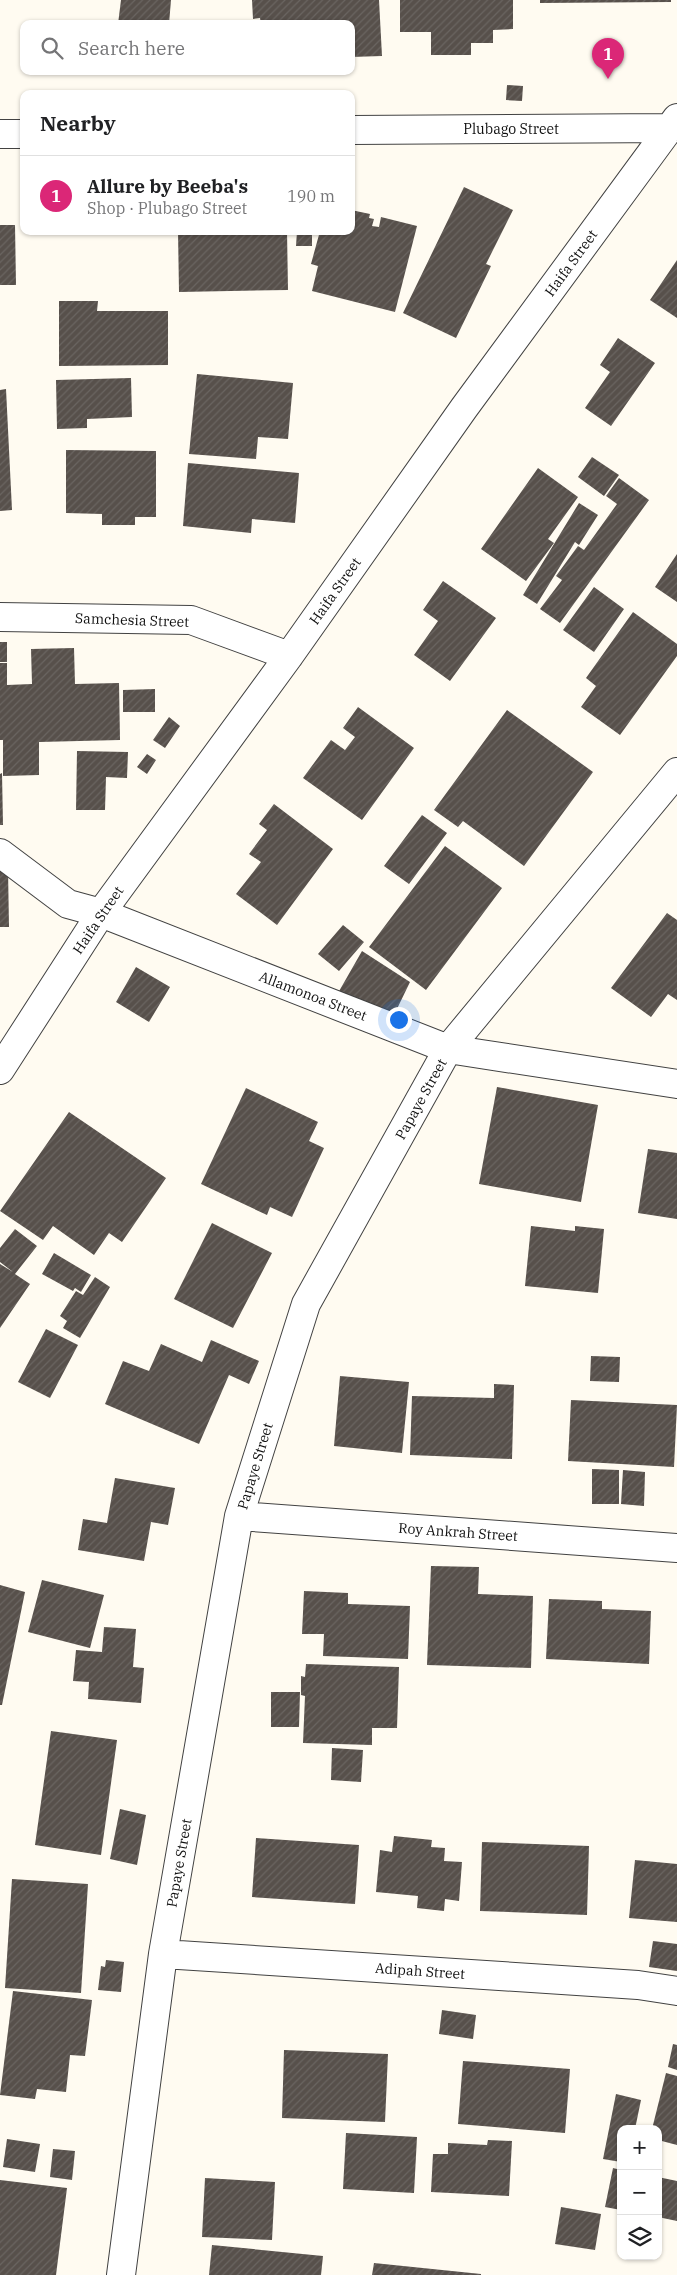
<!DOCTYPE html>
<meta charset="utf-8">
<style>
:root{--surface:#fff;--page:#f6f6f6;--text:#202124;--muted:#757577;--line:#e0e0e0;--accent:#db2777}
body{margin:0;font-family:"IBM Plex Serif",serif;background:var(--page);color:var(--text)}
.controls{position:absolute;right:15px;bottom:15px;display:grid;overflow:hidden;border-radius:10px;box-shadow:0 1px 4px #0004}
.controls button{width:45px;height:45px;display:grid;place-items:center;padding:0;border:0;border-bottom:1px solid var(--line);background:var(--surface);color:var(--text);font:25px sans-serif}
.you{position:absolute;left:398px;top:1019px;width:18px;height:18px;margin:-12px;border:4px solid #fff;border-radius:50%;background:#1a73e8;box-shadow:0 0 0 8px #1a73e833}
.badge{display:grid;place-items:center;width:32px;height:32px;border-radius:50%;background:var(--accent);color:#fff;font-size:16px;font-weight:700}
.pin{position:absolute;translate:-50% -41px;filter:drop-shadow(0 1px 2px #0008)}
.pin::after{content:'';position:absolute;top:26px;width:18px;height:15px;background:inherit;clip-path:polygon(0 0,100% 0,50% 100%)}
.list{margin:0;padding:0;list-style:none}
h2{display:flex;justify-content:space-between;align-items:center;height:65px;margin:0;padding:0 20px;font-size:21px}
h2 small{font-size:16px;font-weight:400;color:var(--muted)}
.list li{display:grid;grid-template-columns:32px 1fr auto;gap:15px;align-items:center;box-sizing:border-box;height:80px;padding:0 20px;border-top:1px solid var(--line)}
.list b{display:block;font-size:19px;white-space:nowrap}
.list p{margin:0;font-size:16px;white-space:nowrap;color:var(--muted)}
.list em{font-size:16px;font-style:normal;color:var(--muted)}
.icon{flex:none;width:28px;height:28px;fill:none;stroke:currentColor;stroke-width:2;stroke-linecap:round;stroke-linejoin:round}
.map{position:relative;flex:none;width:677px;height:2275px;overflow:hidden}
.search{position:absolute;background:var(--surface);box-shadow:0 1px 4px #0004;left:20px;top:20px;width:335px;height:55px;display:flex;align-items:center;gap:12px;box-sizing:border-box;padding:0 18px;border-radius:10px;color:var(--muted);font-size:19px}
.panel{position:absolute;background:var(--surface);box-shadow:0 1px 4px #0004;left:20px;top:90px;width:335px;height:145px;border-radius:10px}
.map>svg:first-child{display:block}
.building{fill:url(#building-hatch)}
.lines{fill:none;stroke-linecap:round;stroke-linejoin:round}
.minor-casing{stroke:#424242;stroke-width:30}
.minor{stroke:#fff;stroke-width:28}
.labels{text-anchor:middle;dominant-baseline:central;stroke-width:5;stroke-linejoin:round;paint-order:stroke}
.street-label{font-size:14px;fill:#0f0f0f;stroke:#fff}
</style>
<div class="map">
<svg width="677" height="2275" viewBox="0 0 677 2275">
<defs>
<pattern id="building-hatch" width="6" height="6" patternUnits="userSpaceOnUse" patternTransform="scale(1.25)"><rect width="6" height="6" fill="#57504b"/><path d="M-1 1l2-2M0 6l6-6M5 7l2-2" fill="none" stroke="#6a6561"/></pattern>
</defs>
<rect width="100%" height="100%" fill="#fffbf1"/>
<!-- building -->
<path class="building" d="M121 0H171L169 24H118Z
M252 0H379L382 56 351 57V24H261L260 18 253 19Z
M400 0H513V29L493 30V43H471V55H431V32H400Z
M540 0H671V2L540 3Z
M507 85 523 86 522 101 506 100Z
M464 187 513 210 486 264 491 266 456 338 403 313Z
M351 210 370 214 369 218 374 219 372 226 379 227 381 217 417 226 395 312 312 291 318 266 311 264 320 231H351Z
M0 225H15L16 285H0Z
M178 231H287L288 290 179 292Z
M297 231H312V246H296Z
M677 260V318L650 300Z
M59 301H98L97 311H168V365L59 366Z
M618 338 655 363 611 426 585 408 610 372 600 365Z
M197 374 293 383 288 439 258 437 256 459 189 454Z
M131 378 132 417 87 419V428L57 429 56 380Z
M6 389 12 510 0 511V390Z
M66 450 156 451V517H135V525H102V514L66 513Z
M592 457 619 475 604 496 578 477Z
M188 463 299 473 295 523 252 519 251 533 183 526Z
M538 468 578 497 548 539 554 543 526 581 481 549Z
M619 478 649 500 560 623 540 609 562 580 556 576 578 546 584 550 617 504 606 496Z
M579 503 598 515 579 545 575 542 537 604 523 595Z
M677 554V602L655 587Z
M443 581 496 618 450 681 414 655 438 621 423 610Z
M594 587 624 609 594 652 563 630Z
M633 612 677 644V656L620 735 581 707 596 686 586 678Z
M0 642H7V662H0Z
M74 648 75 684 119 683 120 740 39 742V775L3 776V740H0V663H7V685L32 684 31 649Z
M155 689V712H123V690Z
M358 707 414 748 362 820 303 778 331 740 345 750 355 737 343 728Z
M507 710 593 772 524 866 463 821 458 827 434 810Z
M169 717 180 726 165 748 153 740Z
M77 751 128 752 127 778 106 777 105 810H76Z
M147 754 156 760 147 774 137 767Z
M2 773 3 825H0V774Z
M274 804 333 849 277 925 236 894 261 862 249 854 267 830 259 824Z
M422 815 447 833 409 884 384 866Z
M445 846 502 888 426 990 369 947Z
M0 869H8L9 927H0Z
M667 913 677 920V1000L668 994 651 1017 611 988Z
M343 925 364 942 339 971 318 954Z
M362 951 410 982 395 1013 338 993Z
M136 967 170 987 149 1022 116 1002Z
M497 1087 598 1105 581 1202 479 1184Z
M246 1088 318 1122 309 1141 324 1148 292 1217 270 1207 267 1215 201 1184Z
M69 1112 166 1178 122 1242 109 1233 94 1255 53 1226 43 1240 0 1211Z
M648 1149 677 1153V1219L638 1213Z
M212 1223 272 1253 233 1328 174 1299Z
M531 1226 575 1231V1226L604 1229 598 1293 525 1286Z
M15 1229 37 1246 15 1274 30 1284 0 1328V1264L13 1272 0 1262V1248Z
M54 1253 91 1275 81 1292 75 1288 73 1291 42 1274Z
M95 1277 110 1287 80 1338 63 1328 67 1321 60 1316 76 1291 83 1295Z
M46 1329 78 1345 50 1398 18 1382Z
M211 1340 259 1361 249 1384 229 1375 199 1444 105 1404 123 1361 149 1371 161 1344 202 1362Z
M591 1356 620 1357 619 1382 590 1381Z
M340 1376 409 1382 402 1453 334 1446Z
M494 1384 514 1385 512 1459 410 1455 412 1396 494 1398Z
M571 1400 677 1405 674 1467 568 1461Z
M592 1469 619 1470V1504H592Z
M623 1470 645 1472 644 1506 621 1504Z
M115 1478 175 1488 168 1525 151 1522 144 1561 78 1550 83 1519 107 1523Z
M431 1566 479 1567 478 1594 533 1596 531 1668 427 1665Z
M42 1580 104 1595 90 1648 28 1632Z
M0 1585 25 1592 2 1705H0Z
M304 1591 348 1593V1604L410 1606 408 1659 323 1656 324 1634H302Z
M549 1599 602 1601V1609L651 1611 649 1664 546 1659Z
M104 1627 136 1629 133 1667 144 1668 141 1703 88 1699 89 1682 73 1681 76 1650 102 1652Z
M306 1664 399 1667 397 1728H372V1745L303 1743 305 1696 301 1695V1676L305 1677Z
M271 1692H300L299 1727H271Z
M51 1731 117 1740 101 1855 35 1845Z
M332 1748 363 1750 361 1782 331 1780Z
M120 1809 146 1815 137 1865 110 1859Z
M394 1836 432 1840 431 1847 445 1848 444 1861 462 1862 459 1901 445 1899 444 1911 417 1908 418 1896 376 1892 380 1850 392 1852Z
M256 1838 359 1845 355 1904 252 1897Z
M482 1842 589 1846 587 1915 480 1911Z
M635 1860 677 1864V1922L629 1918Z
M12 1879 88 1884 81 1993 5 1988Z
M653 1941 677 1944V1971L649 1967Z
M106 1960 124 1962 121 1992 98 1990 101 1966 105 1967Z
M13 1991 92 2000 85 2056 70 2055 66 2092 37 2089 35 2099 0 2095Z
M442 2010 476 2015 473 2039 439 2034Z
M673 2044 677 2045V2070L668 2067Z
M284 2050 388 2054 385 2122 282 2118Z
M463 2061 570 2069 565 2133 458 2124Z
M666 2073 677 2076V2145L658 2140V2129H652Z
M616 2094 641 2100 635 2129H621V2162L603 2159Z
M346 2133 417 2137 414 2193 343 2189Z
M7 2139 40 2144 35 2172 3 2167Z
M488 2140 512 2141 509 2196 431 2192 433 2154H448V2143L487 2145Z
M53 2149 75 2151 72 2180 50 2177Z
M613 2168 621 2170V2210L605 2207Z
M658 2177 677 2181V2221L658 2217Z
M205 2178 275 2182 272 2240 202 2237Z
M0 2180 67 2188 56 2275H0Z
M561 2207 601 2214 595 2250 555 2244Z
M212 2245 323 2256 321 2275H209Z
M374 2263 481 2274V2275H372Z"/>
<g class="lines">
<defs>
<path id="minor" d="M351 130 671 128
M0 134H24
M0 617 191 620 289 656
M0 853 68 904 101 913 448 1049 677 1084
M0 1070 101 913 289 656 464 408 677 118
M239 1516 677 1548
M163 1954 638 1985 677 1991
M121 2275 163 1954 239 1516 306 1304 448 1049 677 772"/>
</defs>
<!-- minor casing -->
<use href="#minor" class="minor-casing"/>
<!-- minor -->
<use href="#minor" class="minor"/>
</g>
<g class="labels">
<!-- street labels -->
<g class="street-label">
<text x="511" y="129">Plubago Street</text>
<text transform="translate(571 263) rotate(-54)">Haifa Street</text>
<text transform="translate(335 591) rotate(-55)">Haifa Street</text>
<text transform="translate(132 620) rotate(2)">Samchesia Street</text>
<text transform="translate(98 920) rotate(-56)">Haifa Street</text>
<text transform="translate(313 996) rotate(21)">Allamonoa Street</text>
<text transform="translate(421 1099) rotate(-61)">Papaye Street</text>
<text transform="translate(255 1466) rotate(-73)">Papaye Street</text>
<text transform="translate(458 1532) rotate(4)">Roy Ankrah Street</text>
<text transform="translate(179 1863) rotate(-80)">Papaye Street</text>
<text transform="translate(420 1971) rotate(4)">Adipah Street</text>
</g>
</g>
</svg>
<div class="controls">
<button>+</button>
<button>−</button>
<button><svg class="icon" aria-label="layers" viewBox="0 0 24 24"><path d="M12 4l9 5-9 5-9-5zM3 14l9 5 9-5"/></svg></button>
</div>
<div class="you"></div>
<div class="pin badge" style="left:608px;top:79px">1</div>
<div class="search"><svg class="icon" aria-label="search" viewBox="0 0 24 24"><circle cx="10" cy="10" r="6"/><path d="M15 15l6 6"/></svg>Search here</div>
<section class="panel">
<h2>Nearby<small></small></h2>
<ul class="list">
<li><span class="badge">1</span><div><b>Allure by Beeba's</b><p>Shop · Plubago Street</p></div><em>190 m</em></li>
</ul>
</section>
</div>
